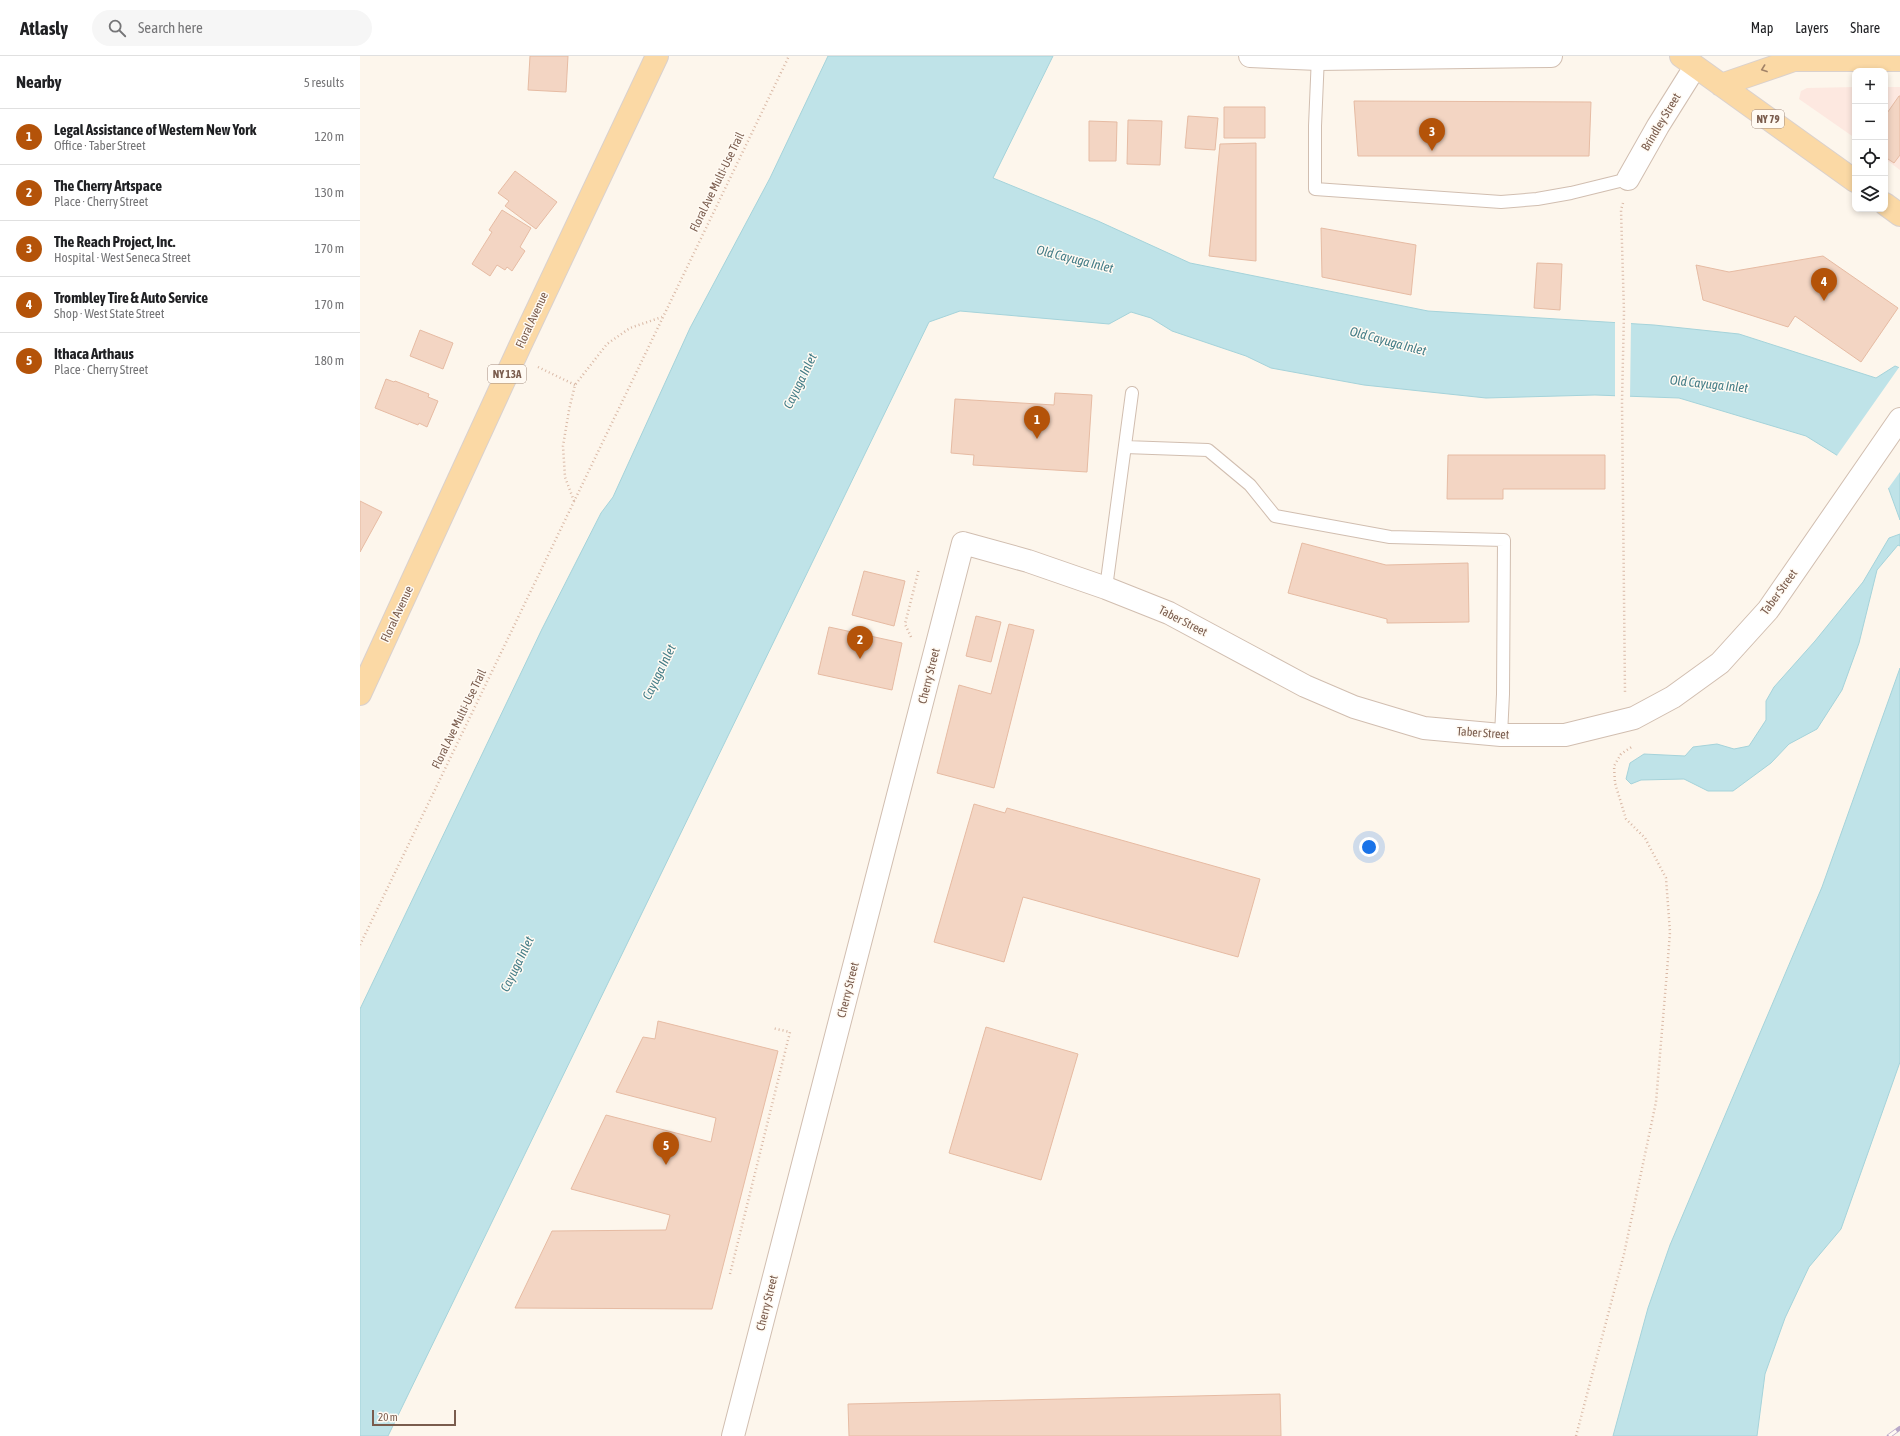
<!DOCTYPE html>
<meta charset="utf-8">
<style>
:root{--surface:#fff;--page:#f6f6f6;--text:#202124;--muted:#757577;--line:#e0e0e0;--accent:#b45309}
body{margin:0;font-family:"Asap Condensed",sans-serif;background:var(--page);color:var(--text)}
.controls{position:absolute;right:12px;top:12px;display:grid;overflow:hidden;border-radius:8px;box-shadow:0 2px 6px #0003}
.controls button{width:36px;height:36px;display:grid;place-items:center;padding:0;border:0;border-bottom:1px solid var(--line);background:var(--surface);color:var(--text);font:20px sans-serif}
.scale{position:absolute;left:12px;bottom:10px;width:84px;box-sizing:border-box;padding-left:4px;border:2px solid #7a5c4d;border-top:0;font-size:11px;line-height:14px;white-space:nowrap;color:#7a5c4d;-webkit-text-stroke:3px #fffaf3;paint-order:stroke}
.you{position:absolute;left:1009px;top:791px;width:14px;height:14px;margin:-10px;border:3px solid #fff;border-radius:50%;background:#1a73e8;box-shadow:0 0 0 6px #1a73e833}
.badge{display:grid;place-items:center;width:26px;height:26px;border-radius:50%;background:var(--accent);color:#fff;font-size:13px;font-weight:700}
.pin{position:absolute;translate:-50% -33px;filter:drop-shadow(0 1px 2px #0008)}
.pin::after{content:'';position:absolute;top:21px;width:14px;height:12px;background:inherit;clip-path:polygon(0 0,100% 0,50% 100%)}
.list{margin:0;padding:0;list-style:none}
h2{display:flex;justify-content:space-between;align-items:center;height:52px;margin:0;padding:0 16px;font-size:17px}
h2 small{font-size:13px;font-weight:400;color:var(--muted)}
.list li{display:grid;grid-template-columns:26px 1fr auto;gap:12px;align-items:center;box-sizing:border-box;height:56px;padding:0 16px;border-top:1px solid var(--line)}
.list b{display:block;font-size:15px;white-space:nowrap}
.list p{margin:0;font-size:13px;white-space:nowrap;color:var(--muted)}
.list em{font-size:13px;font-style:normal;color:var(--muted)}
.icon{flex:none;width:22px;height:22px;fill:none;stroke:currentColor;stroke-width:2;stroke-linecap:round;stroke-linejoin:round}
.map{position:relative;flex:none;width:1540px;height:1380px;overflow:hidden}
header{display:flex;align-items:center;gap:24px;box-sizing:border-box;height:56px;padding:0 20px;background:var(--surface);border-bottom:1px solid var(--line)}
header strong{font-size:19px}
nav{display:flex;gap:22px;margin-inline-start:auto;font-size:14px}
.search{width:280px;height:36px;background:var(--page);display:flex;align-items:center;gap:10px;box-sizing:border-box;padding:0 14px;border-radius:22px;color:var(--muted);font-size:15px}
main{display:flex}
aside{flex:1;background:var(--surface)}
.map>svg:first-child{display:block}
.commercial{fill:#fde8e0}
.water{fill:#bfe3e8;stroke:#a5d3da}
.pier{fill:#fdf6ec}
.building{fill:#f3d5c3;stroke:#e6bba3}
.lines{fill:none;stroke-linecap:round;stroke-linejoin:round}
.lane-casing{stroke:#d1beb0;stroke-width:14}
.street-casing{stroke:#d1beb0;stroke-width:24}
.primary-casing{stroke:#dad1cd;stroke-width:24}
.path{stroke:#d9b8a5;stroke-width:2.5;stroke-dasharray:1 3;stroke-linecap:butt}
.lane{stroke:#fff;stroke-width:12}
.street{stroke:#fff;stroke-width:22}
.primary{stroke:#fbd9a5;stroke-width:22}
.rail-casing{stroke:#b9a8c9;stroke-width:4.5}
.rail{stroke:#fffaf3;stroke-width:3;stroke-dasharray:9;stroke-linecap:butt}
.oneway{stroke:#a18267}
.labels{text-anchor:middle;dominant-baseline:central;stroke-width:3;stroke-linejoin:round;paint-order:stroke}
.shield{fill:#fffaf3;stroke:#a28b7f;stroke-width:1}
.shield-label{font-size:11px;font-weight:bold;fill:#7a5c4d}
.street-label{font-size:12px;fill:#7a5c4d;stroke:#fffaf3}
.water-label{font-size:13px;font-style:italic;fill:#437c86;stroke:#fffaf3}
</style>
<header>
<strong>Atlasly</strong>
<div class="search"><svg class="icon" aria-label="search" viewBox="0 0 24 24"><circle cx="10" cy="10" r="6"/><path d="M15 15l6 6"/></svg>Search here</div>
<nav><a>Map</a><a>Layers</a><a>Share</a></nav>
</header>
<main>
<aside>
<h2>Nearby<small>5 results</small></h2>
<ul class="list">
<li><span class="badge">1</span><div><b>Legal Assistance of Western New York</b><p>Office · Taber Street</p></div><em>120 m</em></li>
<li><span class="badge">2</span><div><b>The Cherry Artspace</b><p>Place · Cherry Street</p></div><em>130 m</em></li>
<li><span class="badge">3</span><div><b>The Reach Project, Inc.</b><p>Hospital · West Seneca Street</p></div><em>170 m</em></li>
<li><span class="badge">4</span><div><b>Trombley Tire &amp; Auto Service</b><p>Shop · West State Street</p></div><em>170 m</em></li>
<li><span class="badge">5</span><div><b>Ithaca Arthaus</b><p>Place · Cherry Street</p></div><em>180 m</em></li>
</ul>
</aside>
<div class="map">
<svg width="1540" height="1380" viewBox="0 0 1540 1380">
<rect width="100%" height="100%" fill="#fdf6ec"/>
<!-- commercial -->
<path class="commercial" d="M1495 31V82L1439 43 1441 35 1447 32Z
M1525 31H1540V114L1525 103Z"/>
<!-- water -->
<path class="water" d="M468 0H693L633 122 738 165 830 207 1068 255 1294 269 1379 278 1516 322 1535 310 1540 312V464L1528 431 1446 380 1319 342 1235 339 1126 342 1004 329 911 312 886 300 812 275 791 262 771 256 749 268 600 255 569 266 28 1380H0V953L182 573 241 457 253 441 330 272 410 122Z
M1540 478V490L1538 489 1517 514 1499 587 1482 634 1457 673 1429 688 1411 707 1373 735H1348L1324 723 1281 724 1271 728 1266 723 1270 707 1284 698 1325 700 1333 691 1357 688 1374 693 1389 690 1406 664V645L1414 631 1455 585 1503 526 1529 482Z
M1540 612V1006L1481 1173 1449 1211 1425 1262 1405 1318 1397 1380H1253L1288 1252 1310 1189 1462 831Z"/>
<!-- pier -->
<path class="pier" d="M1255 264 1271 265 1270 343 1255 342Z
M1540 310V416L1527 434 1476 401Z"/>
<!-- building -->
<path class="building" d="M170 0H208L206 36 168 34Z
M1539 40H1540V99L1534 107 1525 101V60Z
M994 45 1231 46 1229 100H998Z
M864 51H905V82H864Z
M828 60 858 62 855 94 825 92Z
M768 64 802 65 800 109 767 108Z
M729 65 757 66 756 105H729Z
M896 87V205L849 200 860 88Z
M155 115 197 146 176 173 145 150 149 145 138 137Z
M142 154 171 172 160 191 165 195 152 215 147 211 145 214 137 209 130 220 112 208 132 176 129 174Z
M961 172 1056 189 1051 239 962 221Z
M1463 200 1538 252 1501 306 1435 260 1428 271 1343 244 1336 209 1369 216Z
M1177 207 1202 208 1200 254 1174 252Z
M60 274 93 287 83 313 50 300Z
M26 323 34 326 35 325 69 338 68 341 78 345 67 371 59 367 58 369 15 352Z
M695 337 732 339 727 416 613 409 614 399 591 397 595 343 694 349Z
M1088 399H1245V433H1143V443H1087Z
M0 445 22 456 0 496Z
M942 487 1026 509 1108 507 1109 566 1027 567V563L928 537Z
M504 515 545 525 534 570 492 559Z
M616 560 641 566 631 606 606 600Z
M649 568 674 574 634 732 577 717 599 629 631 638Z
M469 571 542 587 532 634 458 618Z
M614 748 645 757 647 752 900 823 878 901 663 841 644 906 574 886Z
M298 965 418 995 352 1253 155 1252 192 1175 306 1174 310 1159 211 1133 246 1059 351 1086 356 1062 256 1036 283 981 295 983Z
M626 971 718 998 681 1124 589 1097Z
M920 1338 921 1380H489L488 1348Z"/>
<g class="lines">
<defs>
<path id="lane" d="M958 0 955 70V133L1141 146 1177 143 1211 137 1268 123
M765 391 848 394 890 429 915 460 1030 481 1144 484 1143 638 1141 679
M746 532 772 337"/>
<path id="street" d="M890 0 958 3 1191 0
M1268 123 1298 70 1335 11
M373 1380 603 487 668 505 746 532 809 557 945 630 994 651 1064 672 1141 679H1205L1274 662 1313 641 1360 607 1408 554 1540 363"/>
<path id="primary" d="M1321 0 1495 125
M1361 29 1434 4H1540
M1525 148 1540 159
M0 638 160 290 297 0"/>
</defs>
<!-- lane casing -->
<use href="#lane" class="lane-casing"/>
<!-- street casing -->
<use href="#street" class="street-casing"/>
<!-- primary casing -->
<use href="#primary" class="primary-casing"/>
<!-- path -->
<path class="path" d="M1263 147 1261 154 1264 256 1262 346 1265 637
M178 311 215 329
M214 445 205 421 203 390 209 354 215 329 247 288 270 272 302 261
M551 581 545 568 559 513
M0 889 429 0
M370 1218 430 976 412 972
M1216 1380 1264 1198 1296 1046 1307 915 1310 876 1306 822 1285 782 1266 763 1255 727 1254 710 1261 698 1273 690"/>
<!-- lane -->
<use href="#lane" class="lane"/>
<!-- street -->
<use href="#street" class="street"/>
<!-- primary -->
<use href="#primary" class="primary"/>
<defs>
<path id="rail" d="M1529 1380 1540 1372"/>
</defs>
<!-- rail casing -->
<use href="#rail" class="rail-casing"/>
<!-- rail -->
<use href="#rail" class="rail"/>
</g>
<!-- one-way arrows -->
<defs><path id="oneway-chevron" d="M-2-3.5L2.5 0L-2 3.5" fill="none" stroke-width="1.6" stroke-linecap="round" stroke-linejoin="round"/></defs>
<use class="oneway" href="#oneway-chevron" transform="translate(1404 13) rotate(160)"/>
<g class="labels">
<!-- shield labels -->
<g class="shield">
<rect x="1392" y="54" width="32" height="18" rx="3"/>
<rect x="128" y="309" width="38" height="18" rx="3"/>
</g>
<g class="shield-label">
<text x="1408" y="63">NY 79</text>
<text x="147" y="318">NY 13A</text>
</g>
<!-- street labels -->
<g class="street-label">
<text transform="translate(1301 66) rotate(-59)">Brindley Street</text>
<text transform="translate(357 126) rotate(-64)">Floral Ave Multi-Use Trail</text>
<text transform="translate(172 264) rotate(-65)">Floral Avenue</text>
<text transform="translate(1419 536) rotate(-54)">Taber Street</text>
<text transform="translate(37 558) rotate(-65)">Floral Avenue</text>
<text transform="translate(823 565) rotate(27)">Taber Street</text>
<text transform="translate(569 620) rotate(-76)">Cherry Street</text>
<text transform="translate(99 663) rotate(-64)">Floral Ave Multi-Use Trail</text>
<text transform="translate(1123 677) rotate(4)">Taber Street</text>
<text transform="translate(488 934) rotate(-76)">Cherry Street</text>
<text transform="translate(407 1247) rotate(-76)">Cherry Street</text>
</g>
<!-- water labels -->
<g class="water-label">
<text transform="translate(715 203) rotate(14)">Old Cayuga Inlet</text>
<text transform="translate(1028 285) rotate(15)">Old Cayuga Inlet</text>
<text transform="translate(440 325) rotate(-64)">Cayuga Inlet</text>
<text transform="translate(1349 328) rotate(6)">Old Cayuga Inlet</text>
<text transform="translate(299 616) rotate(-64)">Cayuga Inlet</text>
<text transform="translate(157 908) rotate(-64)">Cayuga Inlet</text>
</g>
</g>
</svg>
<div class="controls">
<button>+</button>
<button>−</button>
<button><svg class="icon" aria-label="locate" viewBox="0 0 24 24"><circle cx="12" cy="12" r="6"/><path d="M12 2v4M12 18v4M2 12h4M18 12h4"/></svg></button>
<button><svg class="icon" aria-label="layers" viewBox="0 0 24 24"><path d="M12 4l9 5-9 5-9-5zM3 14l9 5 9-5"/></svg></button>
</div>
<div class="scale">20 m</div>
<div class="you"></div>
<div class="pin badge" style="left:677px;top:383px">1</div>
<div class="pin badge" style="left:500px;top:603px">2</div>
<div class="pin badge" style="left:1072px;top:95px">3</div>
<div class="pin badge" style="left:1464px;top:245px">4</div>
<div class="pin badge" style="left:306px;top:1109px">5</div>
</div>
</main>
